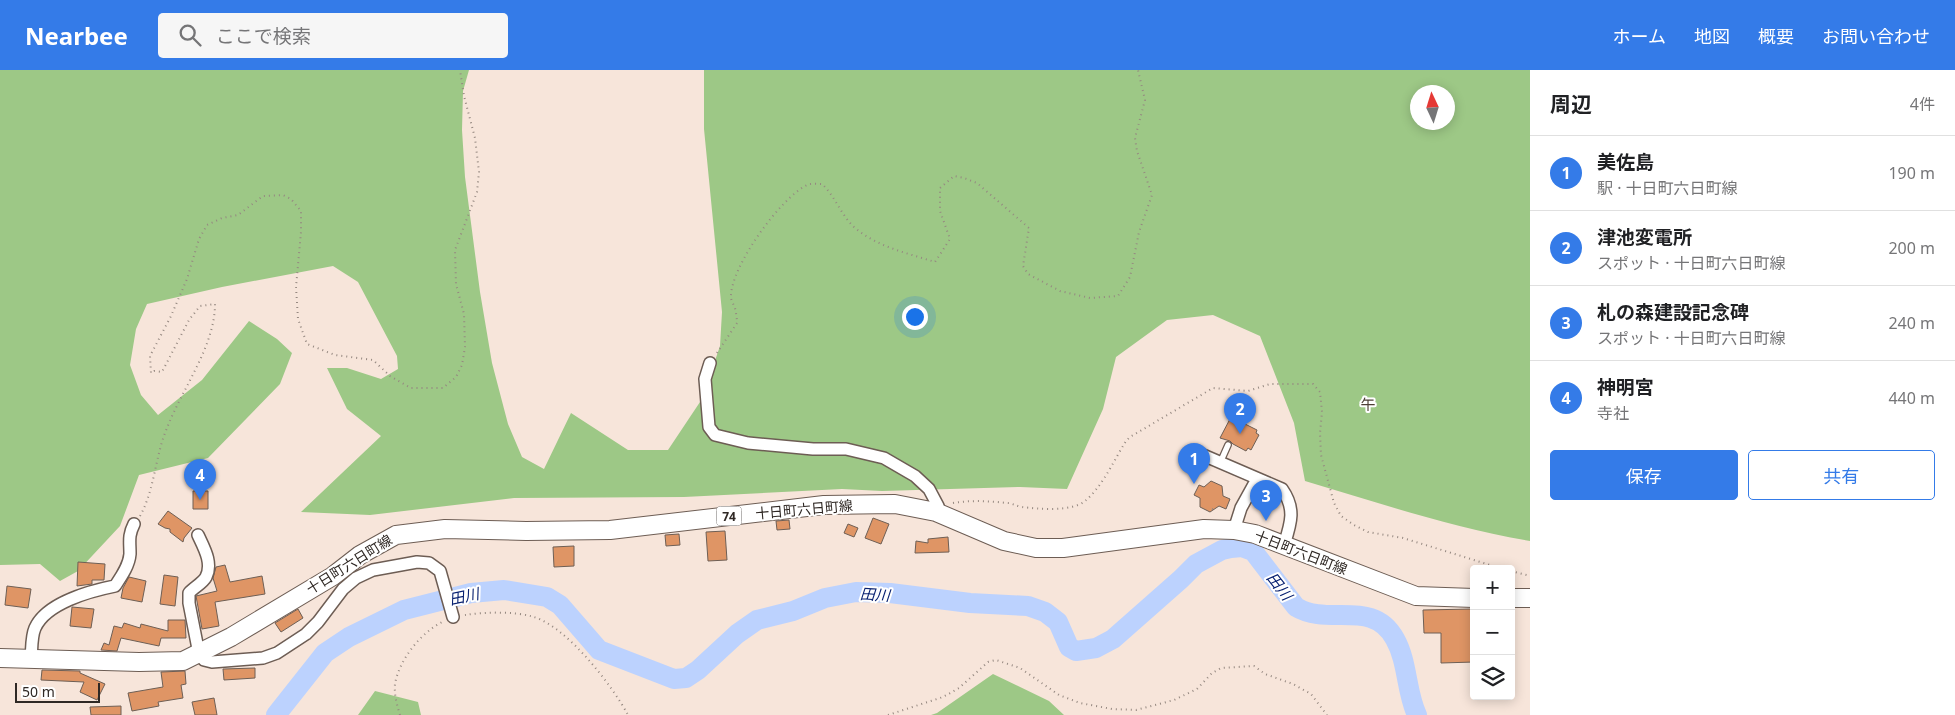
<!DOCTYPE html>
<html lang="ja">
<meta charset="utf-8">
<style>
:root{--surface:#fff;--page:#f6f6f6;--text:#202124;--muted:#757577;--line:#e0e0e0;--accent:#347be8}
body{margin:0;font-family:"Noto Sans","Noto Sans JP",sans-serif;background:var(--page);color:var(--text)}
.controls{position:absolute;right:15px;bottom:15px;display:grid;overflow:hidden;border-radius:5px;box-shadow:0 2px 12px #0003}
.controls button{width:45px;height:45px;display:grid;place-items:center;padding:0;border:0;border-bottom:1px solid var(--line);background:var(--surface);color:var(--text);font:25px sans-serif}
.compass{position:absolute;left:1410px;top:15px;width:45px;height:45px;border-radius:50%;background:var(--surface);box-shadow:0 2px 12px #0003;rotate:356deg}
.scale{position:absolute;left:15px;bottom:12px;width:85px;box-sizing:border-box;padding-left:5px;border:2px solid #2f2824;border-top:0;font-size:14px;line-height:18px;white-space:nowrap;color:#2f2824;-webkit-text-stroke:4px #fff;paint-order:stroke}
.you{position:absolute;left:914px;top:246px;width:18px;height:18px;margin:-12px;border:4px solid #fff;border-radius:50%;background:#1a73e8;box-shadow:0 0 0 8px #1a73e833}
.badge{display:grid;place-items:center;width:32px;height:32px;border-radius:50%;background:var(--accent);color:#fff;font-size:16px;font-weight:700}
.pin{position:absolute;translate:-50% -41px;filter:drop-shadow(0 1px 2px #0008)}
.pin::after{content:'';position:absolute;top:26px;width:18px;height:15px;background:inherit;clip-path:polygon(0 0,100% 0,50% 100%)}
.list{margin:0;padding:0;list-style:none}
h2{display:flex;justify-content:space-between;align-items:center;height:65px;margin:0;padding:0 20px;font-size:21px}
h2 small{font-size:16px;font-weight:400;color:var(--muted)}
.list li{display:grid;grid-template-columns:32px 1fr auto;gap:15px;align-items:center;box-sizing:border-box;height:75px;padding:0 20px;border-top:1px solid var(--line)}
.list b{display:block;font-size:19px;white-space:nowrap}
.list p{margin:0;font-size:16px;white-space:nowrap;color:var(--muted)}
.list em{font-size:16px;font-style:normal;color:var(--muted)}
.actions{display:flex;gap:10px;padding:15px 20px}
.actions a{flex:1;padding:11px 0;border:1px solid var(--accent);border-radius:5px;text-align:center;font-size:18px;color:var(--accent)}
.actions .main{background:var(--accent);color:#fff}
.icon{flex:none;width:28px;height:28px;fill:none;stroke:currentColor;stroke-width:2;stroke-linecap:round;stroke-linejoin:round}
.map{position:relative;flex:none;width:1530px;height:645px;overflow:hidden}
header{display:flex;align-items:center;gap:30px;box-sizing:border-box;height:70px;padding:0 25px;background:var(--accent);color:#fff}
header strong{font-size:24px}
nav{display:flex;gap:28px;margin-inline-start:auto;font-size:18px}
.search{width:350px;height:45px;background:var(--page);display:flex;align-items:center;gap:12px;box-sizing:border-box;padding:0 18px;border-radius:5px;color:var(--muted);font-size:19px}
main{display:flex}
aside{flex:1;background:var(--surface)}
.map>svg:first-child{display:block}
.green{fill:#9dc886;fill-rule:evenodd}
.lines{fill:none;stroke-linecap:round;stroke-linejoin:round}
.river{stroke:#bcd2fe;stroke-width:20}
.building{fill:#df9565;stroke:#6e5f55}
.service-casing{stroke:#6d5d54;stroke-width:8}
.minor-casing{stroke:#6d5d54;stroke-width:14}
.primary-casing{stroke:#6d5d54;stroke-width:20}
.path{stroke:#958880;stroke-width:2;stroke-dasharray:1 4;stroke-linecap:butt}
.service{stroke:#fff;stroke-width:5.5}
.minor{stroke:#fff;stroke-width:11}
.primary{stroke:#fff;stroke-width:18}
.labels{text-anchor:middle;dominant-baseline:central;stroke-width:4;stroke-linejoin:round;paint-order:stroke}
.shield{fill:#fff;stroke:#6d6866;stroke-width:1}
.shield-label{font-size:12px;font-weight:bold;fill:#2f2824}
.street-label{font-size:14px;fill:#2f2824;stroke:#fff}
.neighbourhood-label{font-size:15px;fill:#4e3f36;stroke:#fff}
.water-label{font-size:15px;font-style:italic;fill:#082171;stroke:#fff}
</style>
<header>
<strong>Nearbee</strong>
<div class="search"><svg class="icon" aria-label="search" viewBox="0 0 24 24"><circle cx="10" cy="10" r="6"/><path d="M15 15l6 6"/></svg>ここで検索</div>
<nav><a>ホーム</a><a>地図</a><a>概要</a><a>お問い合わせ</a></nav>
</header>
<main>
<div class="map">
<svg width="1530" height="645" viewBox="0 0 1530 645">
<rect width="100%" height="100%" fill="#f7e5da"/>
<!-- green -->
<path class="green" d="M0 0H469L463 21 462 60 465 107 480 222 492 293 508 354 522 387 544 399 571 343 628 380H668L702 329 720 276 722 242 704 59V0H1530V471C1453 458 1379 433 1305 411L1294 353 1260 266 1213 245 1167 250 1116 287 1103 339 1067 419 1020 417 882 421 842 419 684 427 514 428 370 445 301 442 381 366 347 339 327 298H347L381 309 398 299 397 286 358 212 333 196 222 217 147 234 136 259 130 295 141 325 158 345 202 310 249 251 277 269 292 283 280 314 208 388 139 405 120 456 78 501 60 511 40 494 0 495ZM1418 22H1448V52H1418Z
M993 604 1049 631 1064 645H931L937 643Z
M375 621 418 632 421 645H358Z"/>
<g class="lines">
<!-- river -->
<path class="river" d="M276 645 325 583 349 567 404 540 471 523 504 520 547 527 560 535 599 580 674 609 686 608 698 600 737 564 757 550 793 541 825 528 856 522 890 523 970 533 1028 536 1045 542 1058 552 1069 577 1076 581 1096 578 1113 569 1181 509 1196 494 1222 480 1231 478 1242 477 1253 481 1296 537C1329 557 1373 528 1395 569 1408 592 1406 622 1417 645"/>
</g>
<!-- building -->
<path class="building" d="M1231 347 1257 360 1256 363 1259 365 1251 380 1248 378 1246 381 1233 374 1230 371 1220 368Z
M1211 411 1222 416 1223 426 1230 429 1226 439 1219 436 1210 442 1200 437V428L1194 425 1199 415 1204 417Z
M193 421H208V439H193Z
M168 441 192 458 184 468 183 472 170 462V459L165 458 158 454Z
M873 448 889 454 881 474 865 468Z
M789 450 790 459 777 460 776 451Z
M848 454 858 458 854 467 844 463Z
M725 461 727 490 708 491 706 462Z
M679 464 680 475 666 476 665 465Z
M948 467 949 482 915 483 916 471 928 473V469Z
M574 476V496L554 497 553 477Z
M78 492 105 494 104 510H92V514L77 516Z
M225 495 230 512 262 506 265 524 215 532 219 556 202 559 196 526 217 521 213 508 216 497Z
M164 505 178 507 175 536 160 534Z
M129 507 146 511 142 532 121 528 123 518Z
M7 516 31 519 28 538 5 535Z
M72 537 94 539 91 558 70 556Z
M298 539 303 548 281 562 275 553Z
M1471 539 1474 592 1441 593V563H1424L1423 540Z
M168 550H185L186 568H161L159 576 121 568 117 581 101 580 104 573 109 575 114 556 122 558 124 553 140 558 141 554 168 561Z
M255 598V608L224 610 223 599Z
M42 600 80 601V603L105 614 97 630 80 622 84 612 41 610Z
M185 601 186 614 181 615 183 628 158 632 159 636 132 641 128 623 163 617 161 602Z
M214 628 217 645H195L192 632Z
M121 636V645H91L90 637Z"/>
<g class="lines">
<defs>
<path id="service" d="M1220 393 1228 375"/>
<path id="minor" d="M710 293 705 309 709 357 715 365 748 373 813 379H846L884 388 915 406 929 419 938 436 936 442
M1196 382 1282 419C1296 439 1291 453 1284 475
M1234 460 1241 438 1257 409
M198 465C204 478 213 493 206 507 203 513 193 518 189 523V533L199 584 204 590 212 592 263 588 277 583 306 564 318 552 343 519 356 508 373 500 417 492 429 493 440 501 453 547
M31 589C32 580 31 567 35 558 46 533 90 521 115 516 121 507 129 496 130 484 130 471 128 466 134 454"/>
<path id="primary" d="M1511 528H1530
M0 588 139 592 183 591 231 567 333 506 360 485 396 465 445 459 526 461 610 460 824 435 895 434 936 442 1004 471 1036 478H1063L1204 459 1234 460 1255 464 1416 526 1474 528"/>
</defs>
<!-- service casing -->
<use href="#service" class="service-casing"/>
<!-- minor casing -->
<use href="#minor" class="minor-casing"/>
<!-- primary casing -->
<use href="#primary" class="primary-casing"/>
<!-- path -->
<path class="path" d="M717 283 737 253C737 248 736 243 735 238 734 235 731 231 731 227 730 198 780 128 807 115 811 113 817 114 822 114 835 126 841 145 854 157 877 177 907 183 935 192L950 169 940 141V118L954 106 964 108 977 113 1029 158 1023 196 1028 204 1060 221 1090 228 1118 226 1130 207 1139 162 1152 125 1137 81 1135 68 1145 30 1138 0
M953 433C971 430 989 431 1007 433 1012 433 1016 436 1022 437 1038 439 1072 442 1085 431 1103 416 1114 390 1126 371L1130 367 1213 318 1248 321 1270 314H1313L1320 322 1322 342 1320 363 1321 385 1334 433 1341 446 1354 455 1368 462 1403 468 1503 499
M1212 439 1216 440
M140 446C155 419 155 386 167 358 182 319 215 276 215 234L200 236 189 250 162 302 154 301 151 303 150 286 171 246 187 209 199 169 207 155 222 148 238 145 263 126 283 125 291 129 301 141V162L296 217 298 249 307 274 335 285 373 290 390 306 411 318H443L456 307 462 295 465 277 464 244 456 214 455 180 477 122 479 102 475 68 464 26 460 0
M1511 501 1530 506
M465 545C485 542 514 541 534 547 567 557 612 615 628 645
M400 645C397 635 394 625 395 614 399 590 421 562 444 551
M888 645 943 627 959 618 988 592 996 590 1020 598 1059 625 1080 633 1112 639 1136 640 1174 630 1197 619 1212 603 1221 598 1254 596 1265 604 1293 614 1311 624 1327 645"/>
<!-- service -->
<use href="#service" class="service"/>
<!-- minor -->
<use href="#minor" class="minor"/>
<!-- primary -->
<use href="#primary" class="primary"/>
</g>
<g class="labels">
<!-- shield labels -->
<rect class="shield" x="716.5" y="436.5" width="25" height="19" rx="4"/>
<g class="shield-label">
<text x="729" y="446">74</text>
</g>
<!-- street labels -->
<g class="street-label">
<text transform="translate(804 439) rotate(-5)">十日町六日町線</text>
<text transform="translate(1301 482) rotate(21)">十日町六日町線</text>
<text transform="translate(349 494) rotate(-32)">十日町六日町線</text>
</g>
<!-- neighbourhood labels -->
<g class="neighbourhood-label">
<text x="1368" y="334">午</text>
</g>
<!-- water labels -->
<g class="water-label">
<text transform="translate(1280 516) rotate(52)">田川</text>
<text transform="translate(875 524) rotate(4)">田川</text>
<text transform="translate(464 526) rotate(-12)">田川</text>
</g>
</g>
</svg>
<div class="controls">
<button>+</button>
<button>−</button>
<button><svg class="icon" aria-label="layers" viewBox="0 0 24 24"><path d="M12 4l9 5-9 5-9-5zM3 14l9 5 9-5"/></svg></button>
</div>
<svg class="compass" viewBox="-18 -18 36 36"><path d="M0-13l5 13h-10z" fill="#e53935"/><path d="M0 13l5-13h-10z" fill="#757577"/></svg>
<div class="scale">50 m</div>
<div class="you"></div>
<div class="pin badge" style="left:1194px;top:414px">1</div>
<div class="pin badge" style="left:1240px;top:364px">2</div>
<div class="pin badge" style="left:1266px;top:451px">3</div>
<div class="pin badge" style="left:200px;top:430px">4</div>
</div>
<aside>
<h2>周辺<small>4件</small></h2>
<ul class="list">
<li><span class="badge">1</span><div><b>美佐島</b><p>駅 · 十日町六日町線</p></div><em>190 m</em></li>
<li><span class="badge">2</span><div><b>津池変電所</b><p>スポット · 十日町六日町線</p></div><em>200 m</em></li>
<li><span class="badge">3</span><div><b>札の森建設記念碑</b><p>スポット · 十日町六日町線</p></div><em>240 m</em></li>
<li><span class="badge">4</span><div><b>神明宮</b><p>寺社</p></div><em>440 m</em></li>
</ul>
<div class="actions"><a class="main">保存</a><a>共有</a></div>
</aside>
</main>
